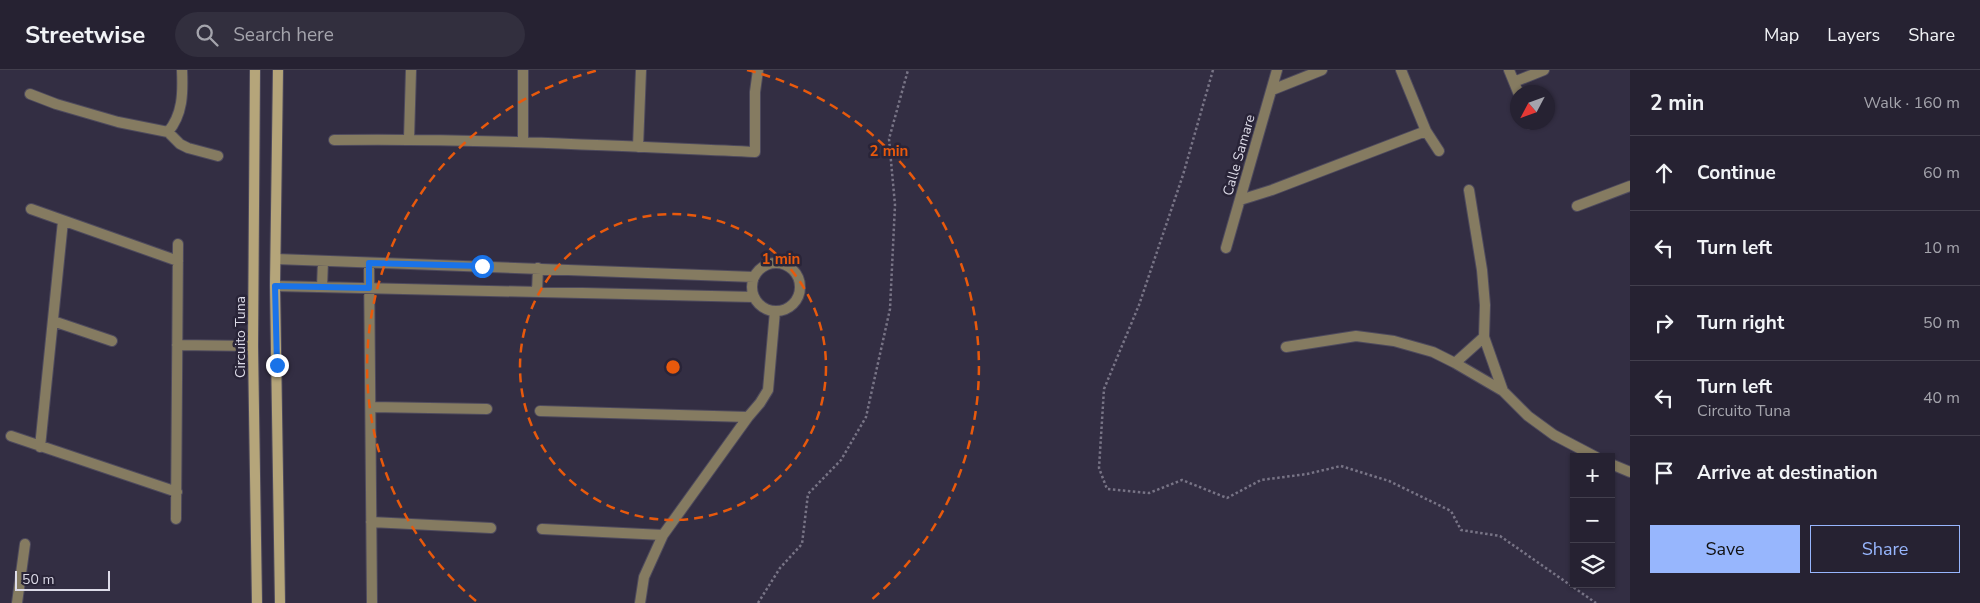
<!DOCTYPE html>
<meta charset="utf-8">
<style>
:root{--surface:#262232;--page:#322f3e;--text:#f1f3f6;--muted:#a4a4ac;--line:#423f4d;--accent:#97b6fd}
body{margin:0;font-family:"Nunito Sans",sans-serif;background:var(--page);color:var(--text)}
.controls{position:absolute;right:15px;bottom:15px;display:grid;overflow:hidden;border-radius:0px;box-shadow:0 1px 4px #0004}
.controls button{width:45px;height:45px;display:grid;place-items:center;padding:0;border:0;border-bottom:1px solid var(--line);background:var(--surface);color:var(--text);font:25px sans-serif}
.compass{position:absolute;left:1510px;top:15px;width:45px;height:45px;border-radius:50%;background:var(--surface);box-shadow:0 1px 4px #0004;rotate:229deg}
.scale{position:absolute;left:15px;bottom:12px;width:95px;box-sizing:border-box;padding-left:5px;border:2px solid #dddbe8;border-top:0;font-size:14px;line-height:18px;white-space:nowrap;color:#dddbe8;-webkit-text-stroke:4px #292438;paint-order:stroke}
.stop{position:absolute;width:15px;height:15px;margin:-11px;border:4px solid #1a73e8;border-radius:50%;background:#fff}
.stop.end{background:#1a73e8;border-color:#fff;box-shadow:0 1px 5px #0008}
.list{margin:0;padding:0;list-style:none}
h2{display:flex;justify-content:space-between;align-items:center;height:65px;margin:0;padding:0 20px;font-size:21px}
h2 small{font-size:16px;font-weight:400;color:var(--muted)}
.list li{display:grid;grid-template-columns:32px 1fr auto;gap:15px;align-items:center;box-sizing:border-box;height:75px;padding:0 20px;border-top:1px solid var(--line)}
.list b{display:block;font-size:19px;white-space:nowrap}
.list p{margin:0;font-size:16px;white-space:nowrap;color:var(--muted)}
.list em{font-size:16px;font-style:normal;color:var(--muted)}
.actions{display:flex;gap:10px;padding:15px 20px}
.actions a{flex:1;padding:11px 0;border:1px solid var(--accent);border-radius:0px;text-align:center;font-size:18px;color:var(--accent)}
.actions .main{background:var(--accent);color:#111}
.icon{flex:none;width:28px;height:28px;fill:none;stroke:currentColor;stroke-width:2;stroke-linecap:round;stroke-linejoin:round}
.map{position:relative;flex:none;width:1630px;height:533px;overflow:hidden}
header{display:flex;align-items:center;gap:30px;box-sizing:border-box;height:70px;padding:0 25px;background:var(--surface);border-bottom:1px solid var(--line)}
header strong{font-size:24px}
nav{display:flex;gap:28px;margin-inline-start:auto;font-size:18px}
.search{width:350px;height:45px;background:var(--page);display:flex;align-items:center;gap:12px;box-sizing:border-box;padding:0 18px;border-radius:28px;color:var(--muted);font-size:19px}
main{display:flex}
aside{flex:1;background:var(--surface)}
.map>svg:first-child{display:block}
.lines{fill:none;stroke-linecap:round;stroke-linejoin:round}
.street-casing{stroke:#4e4a5d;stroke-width:12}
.secondary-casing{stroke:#4e4a5d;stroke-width:12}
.path{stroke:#787486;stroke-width:2.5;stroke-dasharray:2.5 2.5;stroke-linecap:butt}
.street{stroke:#857b61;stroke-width:10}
.secondary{stroke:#b5a57a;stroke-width:10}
.route{stroke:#1a73e8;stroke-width:6}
.ring{fill:none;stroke:#e8590c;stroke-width:2.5;stroke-dasharray:9 6}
.labels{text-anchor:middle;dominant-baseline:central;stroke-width:5;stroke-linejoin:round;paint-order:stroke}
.street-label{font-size:14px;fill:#dddbe8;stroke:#292438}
.centre{fill:#e8590c;stroke:#292438;stroke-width:2.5}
.ring-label{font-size:15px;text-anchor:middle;font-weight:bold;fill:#e8590c;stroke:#292438;stroke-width:5;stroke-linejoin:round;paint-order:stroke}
</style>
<header>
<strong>Streetwise</strong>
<div class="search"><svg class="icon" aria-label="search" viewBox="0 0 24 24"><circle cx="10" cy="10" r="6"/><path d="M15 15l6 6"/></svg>Search here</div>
<nav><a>Map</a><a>Layers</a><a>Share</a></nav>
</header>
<main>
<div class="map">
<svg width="1630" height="533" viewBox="0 0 1630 533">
<rect width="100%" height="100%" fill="#332e43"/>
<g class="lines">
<defs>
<path id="street" d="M1401 0 1426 61 1439 81
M1509 0 1518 22
M1514 12 1544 0
M1272 20 1322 0
M30 24 56 34 118 52 168 62 180 74 188 78 218 86
M1530 52V54
M168 62C183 44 183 23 182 0
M409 69 411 0
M334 70C474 68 614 76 755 82V22L758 0
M523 72V0
M638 77 641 0
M1469 120 1482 200 1485 235 1484 267 1503 321
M1240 130 1272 120 1426 61
M1577 136 1630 116
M31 139 178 191
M1226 178 1277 0
M276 189 754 207
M369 193 372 533
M752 217a24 24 0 1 1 48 0a24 24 0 1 1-48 0Z
M275 216 754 227
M322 217 323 191
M537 222 538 198
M53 251 112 271
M177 275 253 276
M1286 277 1356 266 1394 271 1433 282 1455 293 1503 321 1528 346 1554 365 1596 387
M1455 293 1484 267
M371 337 487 339
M540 341 748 347
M11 366 177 422
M40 377 63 151
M1611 394 1630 402
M176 449 178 174
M371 452 491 458
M542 459 663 465
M17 533 25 474
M640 533 644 507 663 465 748 347 760 333 768 320 775 241"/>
<path id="secondary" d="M255 0 253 276 257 533
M278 0 275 216 280 533"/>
</defs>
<!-- street casing -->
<use href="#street" class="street-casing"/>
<!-- secondary casing -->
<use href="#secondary" class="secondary-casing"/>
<!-- path -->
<path class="path" d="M1213 0 1183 105 1139 235 1104 319 1099 398 1107 419 1149 423 1182 410 1227 428 1261 410 1307 404 1341 396 1389 411 1451 441 1461 460 1500 466 1596 533
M758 533 780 498 802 474 808 424 841 390 866 347 890 239 895 135 889 69 908 0"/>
<!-- street -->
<use href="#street" class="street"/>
<!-- secondary -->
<use href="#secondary" class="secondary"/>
</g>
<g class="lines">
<!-- route -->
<path class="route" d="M277 295 275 216 369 218V193L482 196"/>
</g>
<!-- distance rings -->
<g class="ring">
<circle cx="673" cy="297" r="153"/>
<path d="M476 531A306 306 0 0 1 599 0M747 0A306 306 0 0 1 870 531"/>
</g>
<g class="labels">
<!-- street labels -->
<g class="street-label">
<text transform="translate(1239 85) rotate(-74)">Calle Samare</text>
<text transform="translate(240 267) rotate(-90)">Circuito Tuna</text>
</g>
</g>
<circle cx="673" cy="297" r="8" class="centre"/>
<g class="ring-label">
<text x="889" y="86">2 min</text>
<text x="781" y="194">1 min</text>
</g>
</svg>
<div class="controls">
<button>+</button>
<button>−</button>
<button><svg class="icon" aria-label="layers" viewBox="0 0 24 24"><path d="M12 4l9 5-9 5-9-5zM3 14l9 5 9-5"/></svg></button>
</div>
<svg class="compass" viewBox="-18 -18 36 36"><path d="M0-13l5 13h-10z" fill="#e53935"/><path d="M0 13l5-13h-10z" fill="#a4a4ac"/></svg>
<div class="scale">50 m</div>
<div class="stop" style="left:482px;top:196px"></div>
<div class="stop end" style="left:277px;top:295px"></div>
</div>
<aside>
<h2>2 min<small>Walk · 160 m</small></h2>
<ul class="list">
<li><svg class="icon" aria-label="ahead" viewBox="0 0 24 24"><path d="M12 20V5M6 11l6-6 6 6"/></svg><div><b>Continue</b></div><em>60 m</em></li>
<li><svg class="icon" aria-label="left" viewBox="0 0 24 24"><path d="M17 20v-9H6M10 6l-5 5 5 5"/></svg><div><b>Turn left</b></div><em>10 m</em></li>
<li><svg class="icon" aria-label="right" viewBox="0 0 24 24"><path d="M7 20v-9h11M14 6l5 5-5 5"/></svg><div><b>Turn right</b></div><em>50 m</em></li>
<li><svg class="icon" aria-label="left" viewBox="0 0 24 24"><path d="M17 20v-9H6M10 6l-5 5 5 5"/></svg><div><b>Turn left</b><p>Circuito Tuna</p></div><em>40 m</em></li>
<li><svg class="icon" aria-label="arrive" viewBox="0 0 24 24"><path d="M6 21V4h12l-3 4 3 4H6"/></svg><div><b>Arrive at destination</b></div></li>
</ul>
<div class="actions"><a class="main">Save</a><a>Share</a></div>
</aside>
</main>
